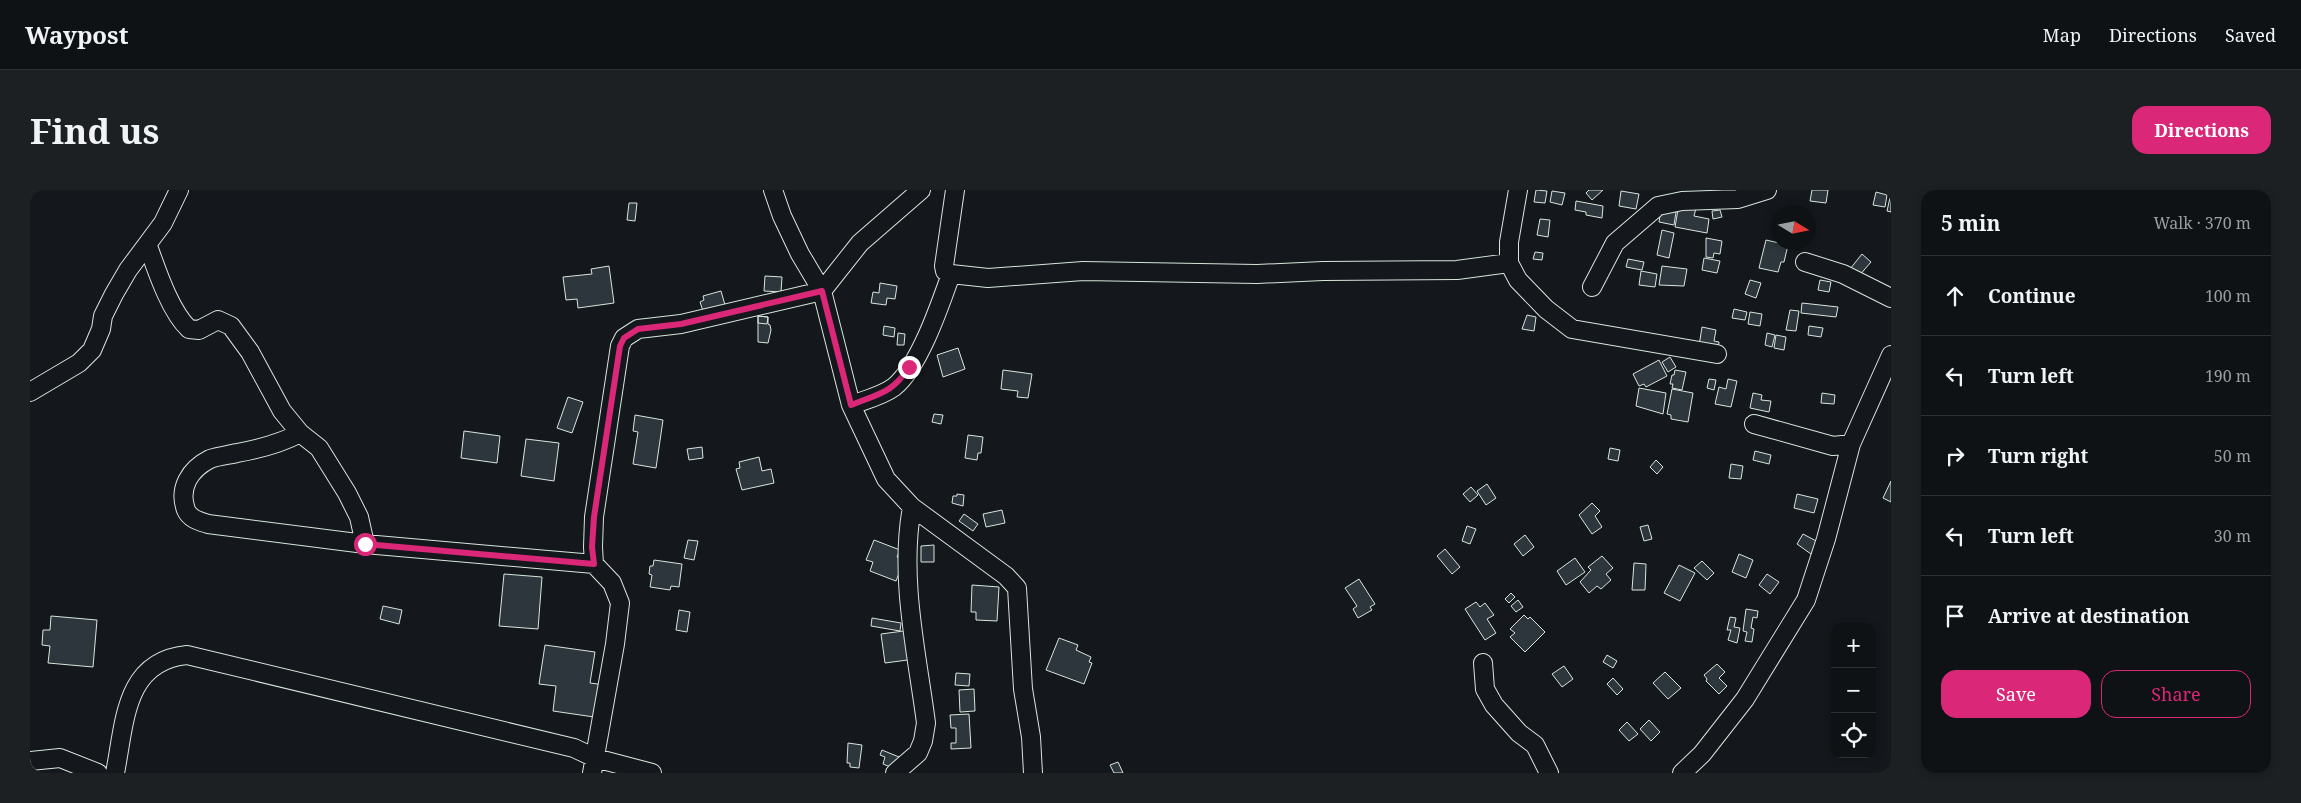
<!DOCTYPE html>
<meta charset="utf-8">
<style>
:root{--surface:#0f1215;--page:#1d2022;--text:#f1f3f6;--muted:#9b9ea0;--line:#2f3234;--accent:#db2777}
body{margin:0;font-family:"Noto Serif",serif;background:var(--page);color:var(--text)}
.controls{position:absolute;right:15px;bottom:15px;display:grid;overflow:hidden;border-radius:10px;box-shadow:0 2px 8px #0003}
.controls button{width:45px;height:45px;display:grid;place-items:center;padding:0;border:0;border-bottom:1px solid var(--line);background:var(--surface);color:var(--text);font:25px sans-serif}
.compass{position:absolute;left:1741px;top:15px;width:45px;height:45px;border-radius:50%;background:var(--surface);box-shadow:0 2px 8px #0003;rotate:100deg}
.stop{position:absolute;width:15px;height:15px;margin:-11px;border:4px solid #db2777;border-radius:50%;background:#fff}
.stop.end{background:#db2777;border-color:#fff;box-shadow:0 1px 5px #0008}
.list{margin:0;padding:0;list-style:none}
h2{display:flex;justify-content:space-between;align-items:center;height:65px;margin:0;padding:0 20px;font-size:21px}
h2 small{font-size:16px;font-weight:400;color:var(--muted)}
.list li{display:grid;grid-template-columns:32px 1fr auto;gap:15px;align-items:center;box-sizing:border-box;height:80px;padding:0 20px;border-top:1px solid var(--line)}
.list b{display:block;font-size:19px;white-space:nowrap}
.list em{font-size:16px;font-style:normal;color:var(--muted)}
.actions{display:flex;gap:10px;padding:15px 20px}
.actions a{flex:1;padding:11px 0;border:1px solid var(--accent);border-radius:15px;text-align:center;font-size:18px;color:var(--accent)}
.actions .main{background:var(--accent);color:#fff}
.icon{flex:none;width:28px;height:28px;fill:none;stroke:currentColor;stroke-width:2;stroke-linecap:round;stroke-linejoin:round}
.map{position:relative;flex:none;width:1861px;height:583px;overflow:hidden;border-radius:15px}
header{display:flex;align-items:center;gap:30px;box-sizing:border-box;height:70px;padding:0 25px;background:var(--surface);border-bottom:1px solid var(--line)}
header strong{font-size:24px}
nav{display:flex;gap:28px;margin-inline-start:auto;font-size:18px}
.intro{display:flex;align-items:center;justify-content:space-between;box-sizing:border-box;height:120px;padding:0 30px}
h1{margin:0;font-size:35px}
.button{padding:12px 22px;border-radius:15px;background:var(--accent);color:#fff;font-size:18px;font-weight:700}
main{display:flex;gap:30px;padding:0 30px}
aside{flex:1;background:var(--surface);border-radius:15px;box-shadow:0 2px 8px #0003}
.map>svg:first-child{display:block}
.building{fill:#2c363c;stroke:#d8e6dc}
.lines{fill:none;stroke-linecap:round;stroke-linejoin:round}
.minor-casing{stroke:#d8e6dc;stroke-width:20}
.minor{stroke:#14181c;stroke-width:18}
.route{stroke:#db2777;stroke-width:6}
</style>
<header>
<strong>Waypost</strong>
<nav><a>Map</a><a>Directions</a><a>Saved</a></nav>
</header>
<div class="intro"><h1>Find us</h1><a class="button">Directions</a></div>
<main>
<div class="map">
<svg width="1861" height="583" viewBox="0 0 1861 583">
<rect width="100%" height="100%" fill="#14181c"/>
<!-- building -->
<path class="building" d="M1506 0 1517 1 1515 13 1504 12Z
M1559 0H1573L1562 10 1556 3Z
M1782 0H1798L1796 13 1780 11Z
M1522 1 1535 3 1532 15 1520 12Z
M1591 1 1609 4 1606 19 1589 16Z
M1846 2 1857 5 1855 17 1843 15Z
M1861 3V22L1857 21Z
M1546 11 1573 16 1572 28 1556 25V22L1545 20Z
M599 13H607L605 31 597 30Z
M1649 14 1666 18 1664 26 1679 29 1677 43 1645 37Z
M1631 19 1646 22 1644 35 1629 32Z
M1690 20 1692 27 1683 29 1682 21Z
M1510 29 1520 30 1518 47 1507 45Z
M1632 40 1644 43 1639 68 1627 65Z
M1676 48 1692 51 1690 64 1684 63 1683 68 1676 67Z
M1736 50 1758 55 1754 72H1751L1748 82 1729 78Z
M1505 62 1513 63 1512 70 1503 69Z
M1832 64 1841 72 1828 87 1820 79Z
M1674 68 1690 71 1687 83 1672 80Z
M1598 69 1614 72 1612 80 1596 77Z
M579 76 584 113 548 118 547 109 536 110 533 87 562 84 561 79Z
M1632 76 1657 79 1654 96 1629 95Z
M1611 81 1627 84 1625 97 1609 95Z
M735 86 752 87 751 102 734 101Z
M1720 90 1731 93 1726 108 1715 104Z
M1790 90 1801 92 1799 102 1788 100Z
M850 93 867 96 865 109 857 108 856 115 841 113 843 102 849 103Z
M691 101 695 115 673 121 670 112 674 110 673 106Z
M1772 113 1808 117 1806 127 1771 123Z
M1704 119 1717 122 1715 130 1702 128Z
M1760 120 1769 121 1766 141 1756 140Z
M1720 122 1732 124 1730 136 1718 134Z
M1497 125 1506 127 1504 141 1492 139Z
M728 126 738 127 737 134 728 133Z
M728 126 738 127V134L740 135 741 140 738 153 728 152Z
M854 136 865 138 864 147 853 145Z
M1779 136 1793 138 1791 147 1778 145Z
M1672 137 1686 140 1684 151 1689 152 1688 159 1669 156Z
M868 143 875 144 874 155H867Z
M1737 143 1745 145 1742 157 1735 155Z
M1746 145 1756 147 1754 160 1744 158Z
M928 158 935 179 913 187 907 165Z
M1640 167 1646 177 1638 182 1632 172Z
M1629 170 1637 186 1616 197 1614 194 1609 196 1603 184Z
M973 180 1002 184 998 208 987 207 988 201 971 199Z
M1645 180 1656 182 1652 200 1642 198 1643 194H1640L1642 185H1644Z
M1679 189 1686 190 1684 200 1677 198Z
M1698 189 1707 191 1701 217 1685 214 1689 197 1696 199Z
M1609 198 1636 203 1633 224 1606 216Z
M1642 199 1663 203 1658 232 1641 229V225L1637 224Z
M1723 203 1732 205 1731 210 1741 211 1739 222 1720 218Z
M1792 203 1805 205 1804 214 1791 213Z
M538 207 553 212 542 243 527 238Z
M904 224 913 225 911 234 902 232Z
M605 225 633 230 626 278 603 274 608 242 603 241Z
M434 241 470 246 467 273 431 268Z
M938 245 953 247 951 263H948L947 270 935 268Z
M496 249 529 253 524 291 491 286Z
M672 257 673 268 659 270 657 259Z
M1580 258 1590 260 1588 271 1578 269Z
M1725 261 1741 265 1739 274 1723 270Z
M729 267 732 281 741 279 744 293 712 300 706 279 710 278 709 272Z
M1626 270 1633 277 1627 284 1620 277Z
M1701 274 1713 276 1711 289 1699 288Z
M1861 291V312L1853 308Z
M1457 294 1466 308 1456 315 1447 301Z
M1441 297 1448 305 1440 312 1433 304Z
M927 304 934 305 933 316 922 313 923 306H927Z
M1767 304 1788 309 1784 323 1764 318Z
M1562 313 1570 321 1565 326 1572 337 1562 344 1549 325Z
M972 320 975 333 956 337 953 324Z
M934 324 948 334 943 341 929 331Z
M1618 335 1622 349 1614 351 1610 337Z
M1437 336 1446 339 1440 354 1432 351Z
M1773 344 1788 352 1781 364 1767 354Z
M1495 345 1504 357 1493 366 1484 354Z
M658 350 668 351 664 370 654 368Z
M844 350 870 360 867 367 874 370 866 391 840 381 843 372 836 370Z
M904 355V372H891V356Z
M1415 359 1430 377 1422 384 1407 366Z
M1709 364 1723 370 1716 388 1702 382Z
M1572 366 1583 378 1576 384 1581 390 1571 399 1567 396 1559 403 1550 392 1561 380 1558 377Z
M1545 368 1555 382 1536 395 1527 381Z
M624 370 652 374 649 397 641 396 640 400 620 397 622 385 619 384 620 376H623Z
M1672 371 1684 383 1677 390 1664 378Z
M1604 373 1616 374 1615 400H1602Z
M1649 375 1665 383 1650 411 1634 403Z
M474 384 512 387 508 439 469 436Z
M1737 384 1749 392 1740 404 1729 395Z
M1329 389 1345 414 1340 417 1342 420 1328 428 1323 419 1327 416 1315 398Z
M942 395 969 397 967 431 946 430V422H941Z
M1481 403 1485 407 1479 413 1475 409Z
M1488 410 1493 417 1486 422 1481 416Z
M1446 412 1450 417 1455 413 1464 425 1457 429 1466 443 1455 450 1435 419Z
M353 416 372 420 369 434 350 429Z
M1716 419 1728 421 1727 428 1723 427 1721 438 1724 439 1722 452 1715 451 1717 442 1713 441Z
M649 420 660 422 657 442 646 440Z
M1494 425 1498 429 1500 427 1515 442 1495 462 1480 447 1485 443 1480 439Z
M21 426 67 430 63 477 18 473 20 456 12 455 13 440H20Z
M1700 427 1706 428 1704 437 1710 438 1707 453 1698 450 1701 440H1697Z
M842 428 871 433 870 441 841 436Z
M881 440 885 469 855 473 851 444Z
M1029 448 1048 455 1046 460 1061 467 1059 472 1062 473 1054 494 1016 480Z
M515 455 565 462 560 493 575 495 571 528 523 521 526 496 509 494Z
M1577 465 1587 471 1583 478 1573 472Z
M1687 474 1695 482 1689 488 1697 496 1689 504 1676 491 1677 489 1674 485Z
M1534 476 1543 489 1532 497 1522 484Z
M1635 482 1651 498 1638 509 1623 493Z
M926 483 940 484 939 496 925 495Z
M1583 488 1593 499 1587 505 1577 494Z
M944 499 945 521 930 522 929 500Z
M939 524 941 558 921 559V553H926V538H921L920 525Z
M1619 530 1630 542 1621 551 1610 539Z
M1597 532 1608 544 1599 551 1589 540Z
M818 553 832 555 829 578 820 577V573H817Z
M852 560 869 567 865 579 853 574 855 567 850 565Z
M1088 572 1093 583H1084L1080 575Z"/>
<g class="lines">
<defs>
<path id="minor" d="M743 0 752 26 770 64 792 101 821 215 856 289 882 317 976 386 987 398 993 499 1001 547 1003 583
M925 0 914 76 915 81 921 84 958 88 1053 81 1227 84 1293 81 1427 80 1479 73
M1488 0 1479 52V73L1488 90 1516 119 1542 139 1687 164
M118 56C127 81 140 121 159 139L169 140 188 130 201 136 220 162 252 221 270 243 289 258 317 303 329 327 335 354
M1775 72 1813 84 1861 108
M1562 97 1585 53 1628 16 1652 11 1708 9 1737 0
M0 202 49 173 62 160 71 139 73 126 84 104 98 80 133 33 149 0
M821 215C835 210 852 206 864 197 889 177 910 115 921 84
M1724 234 1803 256 1821 254
M270 243C250 254 229 259 207 263 199 265 188 266 180 269 160 279 148 298 156 320 160 329 169 331 178 334L335 354 564 374
M1453 473 1455 499 1464 515 1489 543 1505 555 1519 583
M0 571 30 568 68 583
M85 583C95 533 94 471 157 465L544 558 565 568 622 583
M562 583 585 454 590 413 582 393 564 374 563 357 564 327 590 156 594 148 608 139 651 134 792 101 830 53 891 0
M865 583 888 563 893 551 896 533C887 463 869 388 882 317
M1652 583 1672 564 1715 509 1776 410 1796 349 1821 254 1861 165"/>
</defs>
<!-- minor casing -->
<use href="#minor" class="minor-casing"/>
<!-- minor -->
<use href="#minor" class="minor"/>
</g>
<g class="lines">
<!-- route -->
<path class="route" d="M335 354 564 374 562 357 564 327 590 156 594 148 608 139 651 134 792 101 821 215C848 204 863 203 879 177"/>
</g>
</svg>
<div class="controls">
<button>+</button>
<button>−</button>
<button><svg class="icon" aria-label="locate" viewBox="0 0 24 24"><circle cx="12" cy="12" r="6"/><path d="M12 2v4M12 18v4M2 12h4M18 12h4"/></svg></button>
</div>
<svg class="compass" viewBox="-18 -18 36 36"><path d="M0-13l5 13h-10z" fill="#e53935"/><path d="M0 13l5-13h-10z" fill="#9b9ea0"/></svg>
<div class="stop" style="left:335px;top:354px"></div>
<div class="stop end" style="left:879px;top:177px"></div>
</div>
<aside>
<h2>5 min<small>Walk · 370 m</small></h2>
<ul class="list">
<li><svg class="icon" aria-label="ahead" viewBox="0 0 24 24"><path d="M12 20V5M6 11l6-6 6 6"/></svg><div><b>Continue</b></div><em>100 m</em></li>
<li><svg class="icon" aria-label="left" viewBox="0 0 24 24"><path d="M17 20v-9H6M10 6l-5 5 5 5"/></svg><div><b>Turn left</b></div><em>190 m</em></li>
<li><svg class="icon" aria-label="right" viewBox="0 0 24 24"><path d="M7 20v-9h11M14 6l5 5-5 5"/></svg><div><b>Turn right</b></div><em>50 m</em></li>
<li><svg class="icon" aria-label="left" viewBox="0 0 24 24"><path d="M17 20v-9H6M10 6l-5 5 5 5"/></svg><div><b>Turn left</b></div><em>30 m</em></li>
<li><svg class="icon" aria-label="arrive" viewBox="0 0 24 24"><path d="M6 21V4h12l-3 4 3 4H6"/></svg><div><b>Arrive at destination</b></div></li>
</ul>
<div class="actions"><a class="main">Save</a><a>Share</a></div>
</aside>
</main>
